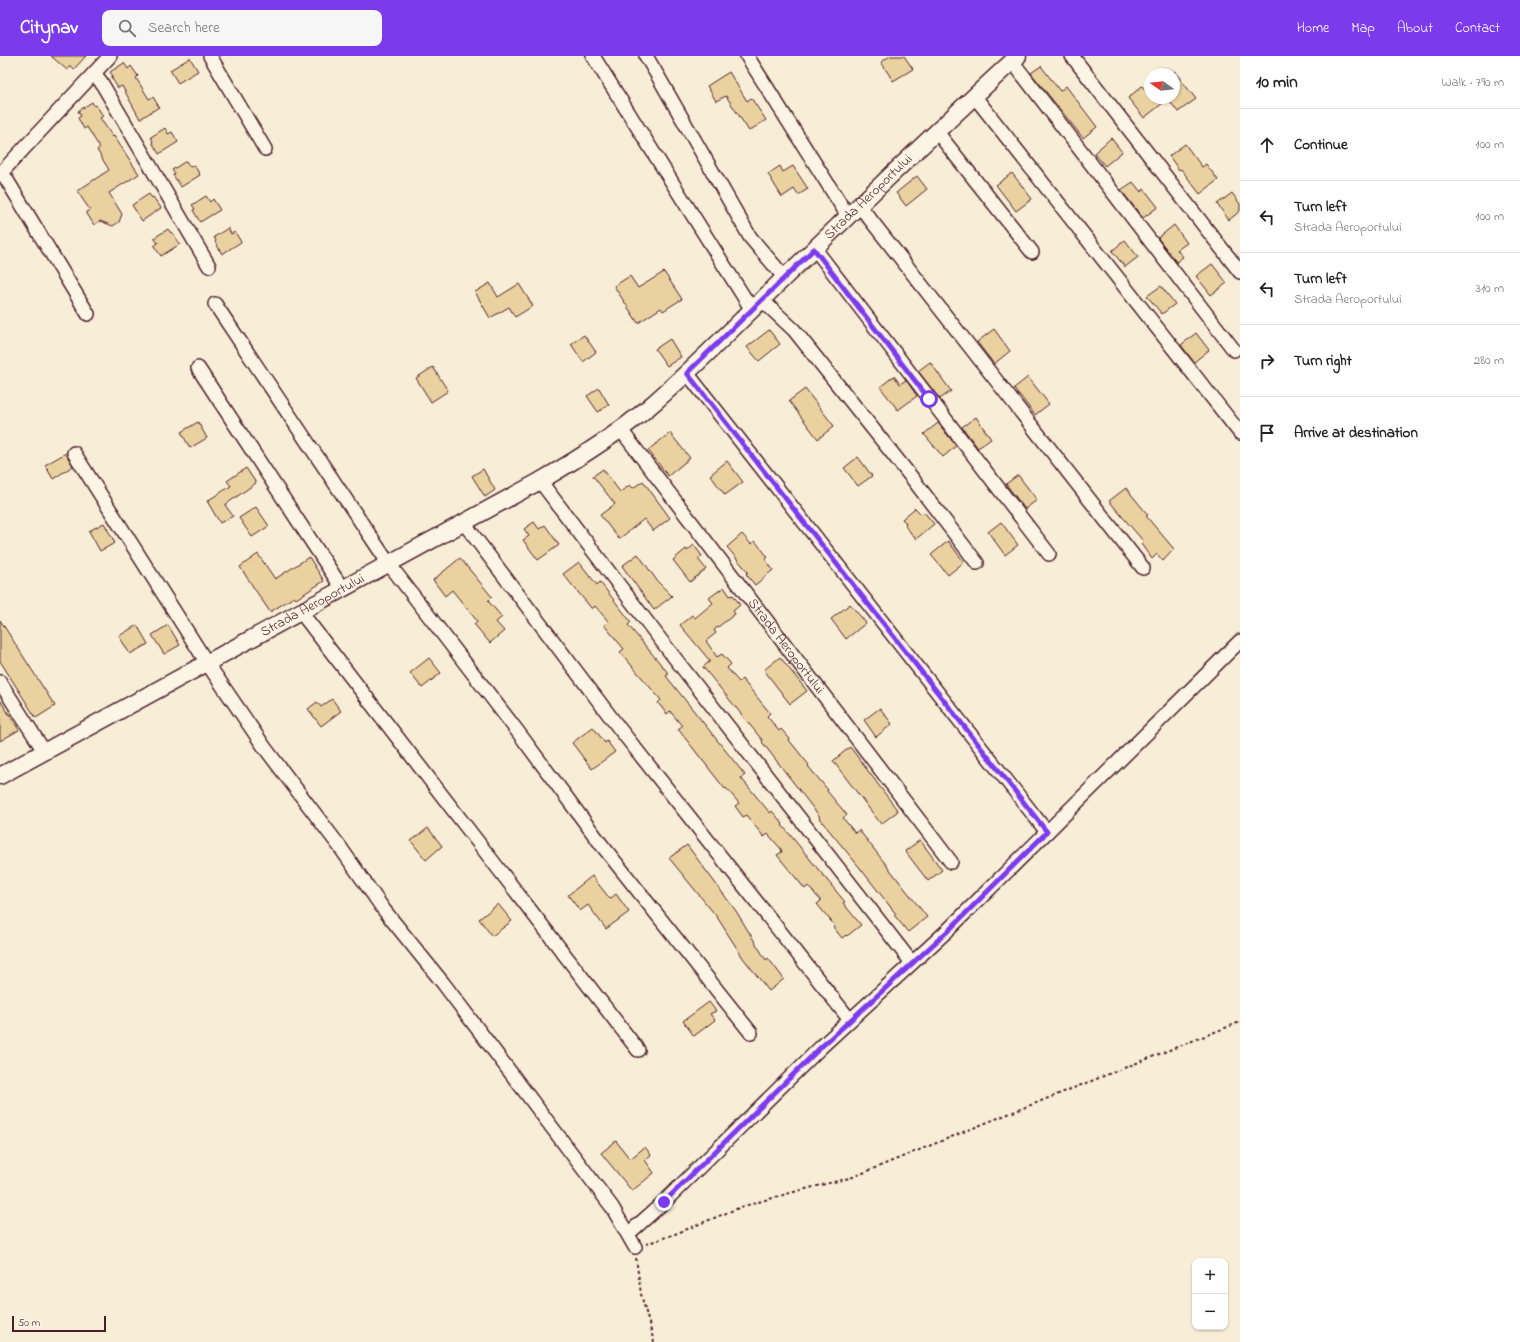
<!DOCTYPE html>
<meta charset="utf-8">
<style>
:root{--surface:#fff;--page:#f6f6f6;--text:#222;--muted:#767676;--line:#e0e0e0;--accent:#7c3aed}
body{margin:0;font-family:"Indie Flower",sans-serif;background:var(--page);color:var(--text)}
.controls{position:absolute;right:12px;bottom:12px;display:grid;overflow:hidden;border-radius:8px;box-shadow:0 1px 3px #0004}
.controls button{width:36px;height:36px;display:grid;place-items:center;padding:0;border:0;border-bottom:1px solid var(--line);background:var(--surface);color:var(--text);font:20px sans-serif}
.compass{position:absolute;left:1144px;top:12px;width:36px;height:36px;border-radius:50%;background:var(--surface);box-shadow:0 1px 3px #0004;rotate:284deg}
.scale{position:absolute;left:12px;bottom:10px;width:94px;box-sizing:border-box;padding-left:4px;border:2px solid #4a1f2b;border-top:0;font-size:11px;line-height:14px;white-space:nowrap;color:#4a1f2b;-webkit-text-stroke:3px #fcf5e5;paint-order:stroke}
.stop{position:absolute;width:12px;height:12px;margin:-9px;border:3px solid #7c3aed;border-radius:50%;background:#fff}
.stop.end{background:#7c3aed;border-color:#fff;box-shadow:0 1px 4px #0008}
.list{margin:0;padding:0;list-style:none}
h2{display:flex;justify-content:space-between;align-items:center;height:52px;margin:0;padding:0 16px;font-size:17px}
h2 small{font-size:13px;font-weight:400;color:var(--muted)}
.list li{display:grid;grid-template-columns:26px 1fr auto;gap:12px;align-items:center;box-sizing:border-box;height:72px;padding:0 16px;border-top:1px solid var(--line)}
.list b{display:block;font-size:15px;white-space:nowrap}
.list p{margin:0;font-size:13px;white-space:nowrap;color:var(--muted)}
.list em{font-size:13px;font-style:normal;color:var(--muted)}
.icon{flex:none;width:22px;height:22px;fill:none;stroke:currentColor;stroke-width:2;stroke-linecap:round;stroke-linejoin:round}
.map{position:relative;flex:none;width:1240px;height:1286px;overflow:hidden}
header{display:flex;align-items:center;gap:24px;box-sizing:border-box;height:56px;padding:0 20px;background:var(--accent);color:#fff}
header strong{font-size:19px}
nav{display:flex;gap:22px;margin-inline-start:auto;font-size:14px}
.search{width:280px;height:36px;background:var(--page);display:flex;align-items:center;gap:10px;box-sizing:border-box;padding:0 14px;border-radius:8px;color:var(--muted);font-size:15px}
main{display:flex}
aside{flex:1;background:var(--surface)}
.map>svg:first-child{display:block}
.building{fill:#ead2a0;stroke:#4a1f2b}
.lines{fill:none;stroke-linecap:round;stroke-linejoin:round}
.minor-casing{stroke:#4a1f2b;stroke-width:16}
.tertiary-casing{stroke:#4a1f2b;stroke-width:19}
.path{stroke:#4a1f2b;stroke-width:2;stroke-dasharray:3 3;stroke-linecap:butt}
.minor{stroke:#fcf5e5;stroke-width:13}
.tertiary{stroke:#fcf5e5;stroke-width:16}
.route{stroke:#7c3aed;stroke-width:5}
.labels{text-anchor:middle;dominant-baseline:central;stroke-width:3.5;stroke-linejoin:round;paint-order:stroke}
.street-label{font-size:14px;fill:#4a1f2b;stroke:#fcf5e5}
</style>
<header>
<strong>Citynav</strong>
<div class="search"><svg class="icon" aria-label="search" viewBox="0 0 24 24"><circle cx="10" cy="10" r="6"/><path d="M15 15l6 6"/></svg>Search here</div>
<nav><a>Home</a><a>Map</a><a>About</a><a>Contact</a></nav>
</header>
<main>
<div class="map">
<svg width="1240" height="1286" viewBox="0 0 1240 1286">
<rect width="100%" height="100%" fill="#f8eed7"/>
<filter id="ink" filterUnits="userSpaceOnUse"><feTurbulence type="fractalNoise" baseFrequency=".025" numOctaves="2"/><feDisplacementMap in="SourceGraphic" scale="8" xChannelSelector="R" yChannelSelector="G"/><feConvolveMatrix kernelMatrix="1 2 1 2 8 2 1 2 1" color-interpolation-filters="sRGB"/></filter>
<g filter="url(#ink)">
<!-- building -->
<path class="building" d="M51 0H86L74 13 70 10 67 14Z
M890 0H904L913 13 893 25 881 6Z
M190 2 198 15 178 27 170 14Z
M124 7 128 13 131 10 138 20 136 22 149 43 153 41 159 51 140 63 122 30 118 32 111 21 113 20 110 16Z
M1041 10 1060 35 1066 30 1097 71 1083 82 1031 17Z
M1174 15 1196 43 1178 56 1168 43 1144 62 1128 42 1142 30 1150 40V42H1174Z
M729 16 747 45 751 42 766 64 749 75 726 40 716 45 707 30Z
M92 46 94 50 96 49 103 60 100 62 113 81 114 80 139 118 109 137 122 158 119 166 113 170 100 165 94 169 86 156 90 154 77 135 109 114 97 94 100 92 87 71 84 73 78 62 81 60 78 55Z
M165 72 168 78 172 76 178 86 159 98 152 86 153 85 151 81Z
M1111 82 1122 96 1105 110 1094 97Z
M1185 88 1202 111 1206 108 1218 124 1200 138 1181 113 1179 114 1169 100Z
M186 105 190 111 194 109 200 119 181 131 173 119 175 118 172 114Z
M780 110 783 116 793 110 808 133 798 139 794 133 782 141 768 118Z
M1012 117 1032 143 1016 155 996 129Z
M917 120 927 133 906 150 896 137Z
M1133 126 1141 136 1144 133 1158 151 1143 162 1121 134Z
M1232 137 1240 148V155L1229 164 1217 148Z
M149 138 152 142 153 141 161 152 142 165 132 149Z
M206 140 210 146 213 143 220 154 200 166 193 154 195 153 192 149Z
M1174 169 1187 187 1177 194 1183 201 1176 206 1158 182Z
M228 172 231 178 235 176 241 186 222 198 215 186 216 185 214 181Z
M168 173 171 177 172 176 180 188 161 200 154 190 158 187 154 182Z
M1125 184 1138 201 1125 211 1112 195Z
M1212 208 1227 227 1211 239 1196 220Z
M664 216 682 243 663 255 661 252 638 267 614 230 630 220 638 232Z
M490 227 498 241 519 228 533 250 515 261 509 251 490 262 475 236Z
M1161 230 1175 248 1162 258 1147 240Z
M994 273 1010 295 994 308 977 286Z
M769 274 780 288 759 305 747 291Z
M1196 277 1209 294 1194 306 1181 289Z
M584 279 596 296 583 306 571 288Z
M670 283 681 301 667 310 655 293Z
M930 306 951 335 940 343 918 315Z
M433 311 448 335 431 346 416 322Z
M894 320 900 328 906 324 917 340 898 354 880 331Z
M1028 321 1049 348 1035 359 1014 332Z
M599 332 609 349 598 356 587 340Z
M805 333 834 370 818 383 789 345Z
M976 361 991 383 978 392 962 371Z
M198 366 207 382 190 392 181 376Z
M938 367 956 390 943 401 924 378Z
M670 377 690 402 668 420 648 394Z
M66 397 73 410 53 423 45 409Z
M858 401 872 420 858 430 844 412Z
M727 405 743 426 725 439 710 419Z
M246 412 256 427 225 449 233 460 220 467 207 445 231 430 227 425Z
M483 413 495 434 485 441 472 420Z
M603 413 620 436 630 429 633 432 643 425 670 462 653 475 644 463 619 483 600 459 615 448 593 420Z
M1018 419 1037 444 1025 453 1006 428Z
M1126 432 1148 459 1146 460 1174 493 1163 505 1157 498 1152 503 1141 488 1144 486 1109 445Z
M256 451 269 470 252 481 239 462Z
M915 452 921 458 924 456 934 468 916 483 905 470 906 467 902 463Z
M534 466 539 473 545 469 559 489 538 504 523 484 529 480 524 473Z
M1001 466 1018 489 1005 499 988 476Z
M104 467 115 487 100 495 89 475Z
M742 478 751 488 755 485 768 501 765 503 773 514 755 529 746 518 748 516 727 491Z
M948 485 964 506 948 519 931 499Z
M694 489 702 500 698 503 706 513 690 526 673 504 686 493 687 495Z
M258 498 275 523 309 501 324 525 296 543 294 541 270 556 240 511Z
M638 498 658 526 672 540 654 554 622 510Z
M460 502 492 541 488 545 502 561 496 566 504 575 490 587 474 568 477 565 452 534 445 540 433 524Z
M579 506 597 529 600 526 631 566 628 569 669 618 666 620 745 719 741 722 770 757 772 755 783 768 782 769 845 846 843 847 861 869 847 880 846 879 842 882 833 871 835 870 817 848 821 845 808 830 805 833 777 799 782 796 781 793 768 778 764 781 746 759 743 761 735 750 739 747 726 732 725 733 678 673 682 670 670 655 667 658 658 647 661 644 620 596 624 593 604 569 608 565 595 550 592 553 563 518Z
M724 531 730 540 733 539 740 549 733 555 735 558 714 574 716 577 706 585 717 601 722 598 731 608 727 612 739 626 742 623 770 657 767 660 779 675 781 673 790 683 789 684 809 709 808 710 828 734 827 735 847 759 843 762 855 777 859 774 927 861 908 876 894 859 896 858 860 812 819 762 820 761 762 686 763 685 703 611 710 605 680 569 692 559 695 562 713 547 709 542Z
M850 548 866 567 846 583 831 563Z
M0 564 55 650 36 662 0 605Z
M137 569 148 588 130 598 119 580Z
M168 569 180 589 164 598 152 579Z
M780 601 807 635 790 648 764 614Z
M429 602 441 617 422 632 410 617Z
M332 643 341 655 321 670 308 653 317 646 321 651Z
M0 644 19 674 0 685Z
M880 652 892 668 876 681 864 664Z
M593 671 605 687 607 685 615 696 592 713 572 687Z
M850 691 898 755 881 768 833 705Z
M428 772 442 790 426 804 411 785Z
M920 784 942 814 928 825 905 795Z
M687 789 736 855 766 904 768 902 784 923 769 935 743 902 717 861 669 802Z
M592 820 610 843 616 838 629 856 606 873 588 849 580 855 568 839Z
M498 848 512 865 492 880 479 863Z
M709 946 716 955 710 958 715 964 694 980 683 965Z
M616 1085 630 1103 645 1091 651 1099 645 1104 654 1117 632 1135 601 1097Z"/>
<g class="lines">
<defs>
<g id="minor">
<path d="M210 0 265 93"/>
<path d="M593 0 752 254"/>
<path d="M646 0 659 22 750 181 785 222"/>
<path d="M747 0 848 160"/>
<path d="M1072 0 1240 216"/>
<path d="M1012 5 1234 294"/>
<path d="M94 17 101 26 209 210"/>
<path d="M975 41 1240 377"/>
<path d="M937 76 1032 196"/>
<path d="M2 116 88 258"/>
<path d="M0 118 110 0"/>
<path d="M859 149 1143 512"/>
<path d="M815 193 1049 498"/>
<path d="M762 244 794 274 912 422 977 507"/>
<path d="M215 248 389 508 518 676 601 788 751 977"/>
<path d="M198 312 342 532"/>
<path d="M687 317 1047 776"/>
<path id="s1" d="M621 374 951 806"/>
<path d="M74 397 207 607 265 692 340 791 384 854 443 927 612 1151 635 1191"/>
<path d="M540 425 660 583 912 907"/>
<path d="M464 467 619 672 850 964"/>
<path d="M300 555 638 994"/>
<path d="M0 626 44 695"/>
<path d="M628 1178 664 1146 820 992 949 873 1240 585"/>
</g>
<g id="tertiary">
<path id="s2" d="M0 720 540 425C578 403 615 380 649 351 697 310 741 264 786 220 863 146 939 72 1018 0"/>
</g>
</defs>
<!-- minor casing -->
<use href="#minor" class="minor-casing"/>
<!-- tertiary casing -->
<use href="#tertiary" class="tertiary-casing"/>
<!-- path -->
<path class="path" d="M646 1188 675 1178 741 1151 790 1137 853 1121 983 1068 1240 966
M636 1202 641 1238 654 1286"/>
<!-- minor -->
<use href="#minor" class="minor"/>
<!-- tertiary -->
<use href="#tertiary" class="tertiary"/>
</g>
</g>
<g class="lines" filter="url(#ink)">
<!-- route -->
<path class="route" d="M664 1146 820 992 950 873 1047 776 687 317 814 193 929 343"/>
</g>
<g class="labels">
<!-- street labels -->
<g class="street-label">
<text stroke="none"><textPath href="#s2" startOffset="1051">Strada Aeroportului</textPath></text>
<text stroke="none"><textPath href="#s2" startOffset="356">Strada Aeroportului</textPath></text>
<text stroke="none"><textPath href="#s1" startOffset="272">Strada Aeroportului</textPath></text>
</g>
</g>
</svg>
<div class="controls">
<button>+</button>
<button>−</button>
</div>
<svg class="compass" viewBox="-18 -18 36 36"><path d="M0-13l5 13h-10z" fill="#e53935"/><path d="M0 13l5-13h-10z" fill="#767676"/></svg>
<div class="scale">50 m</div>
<div class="stop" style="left:929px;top:343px"></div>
<div class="stop end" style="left:664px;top:1146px"></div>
</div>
<aside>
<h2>10 min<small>Walk · 790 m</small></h2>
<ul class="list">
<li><svg class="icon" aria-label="ahead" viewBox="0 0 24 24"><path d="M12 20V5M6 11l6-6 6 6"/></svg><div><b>Continue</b></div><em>100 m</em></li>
<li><svg class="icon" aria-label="left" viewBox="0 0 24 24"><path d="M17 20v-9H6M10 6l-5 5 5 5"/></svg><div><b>Turn left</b><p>Strada Aeroportului</p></div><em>100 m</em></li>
<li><svg class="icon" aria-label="left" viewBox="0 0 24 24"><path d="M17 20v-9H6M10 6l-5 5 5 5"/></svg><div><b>Turn left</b><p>Strada Aeroportului</p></div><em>310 m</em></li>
<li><svg class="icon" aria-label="right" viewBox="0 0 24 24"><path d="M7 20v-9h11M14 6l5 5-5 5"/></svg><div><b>Turn right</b></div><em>280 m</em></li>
<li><svg class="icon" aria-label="arrive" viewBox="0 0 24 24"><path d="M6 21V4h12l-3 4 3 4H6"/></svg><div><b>Arrive at destination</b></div></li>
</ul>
</aside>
</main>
